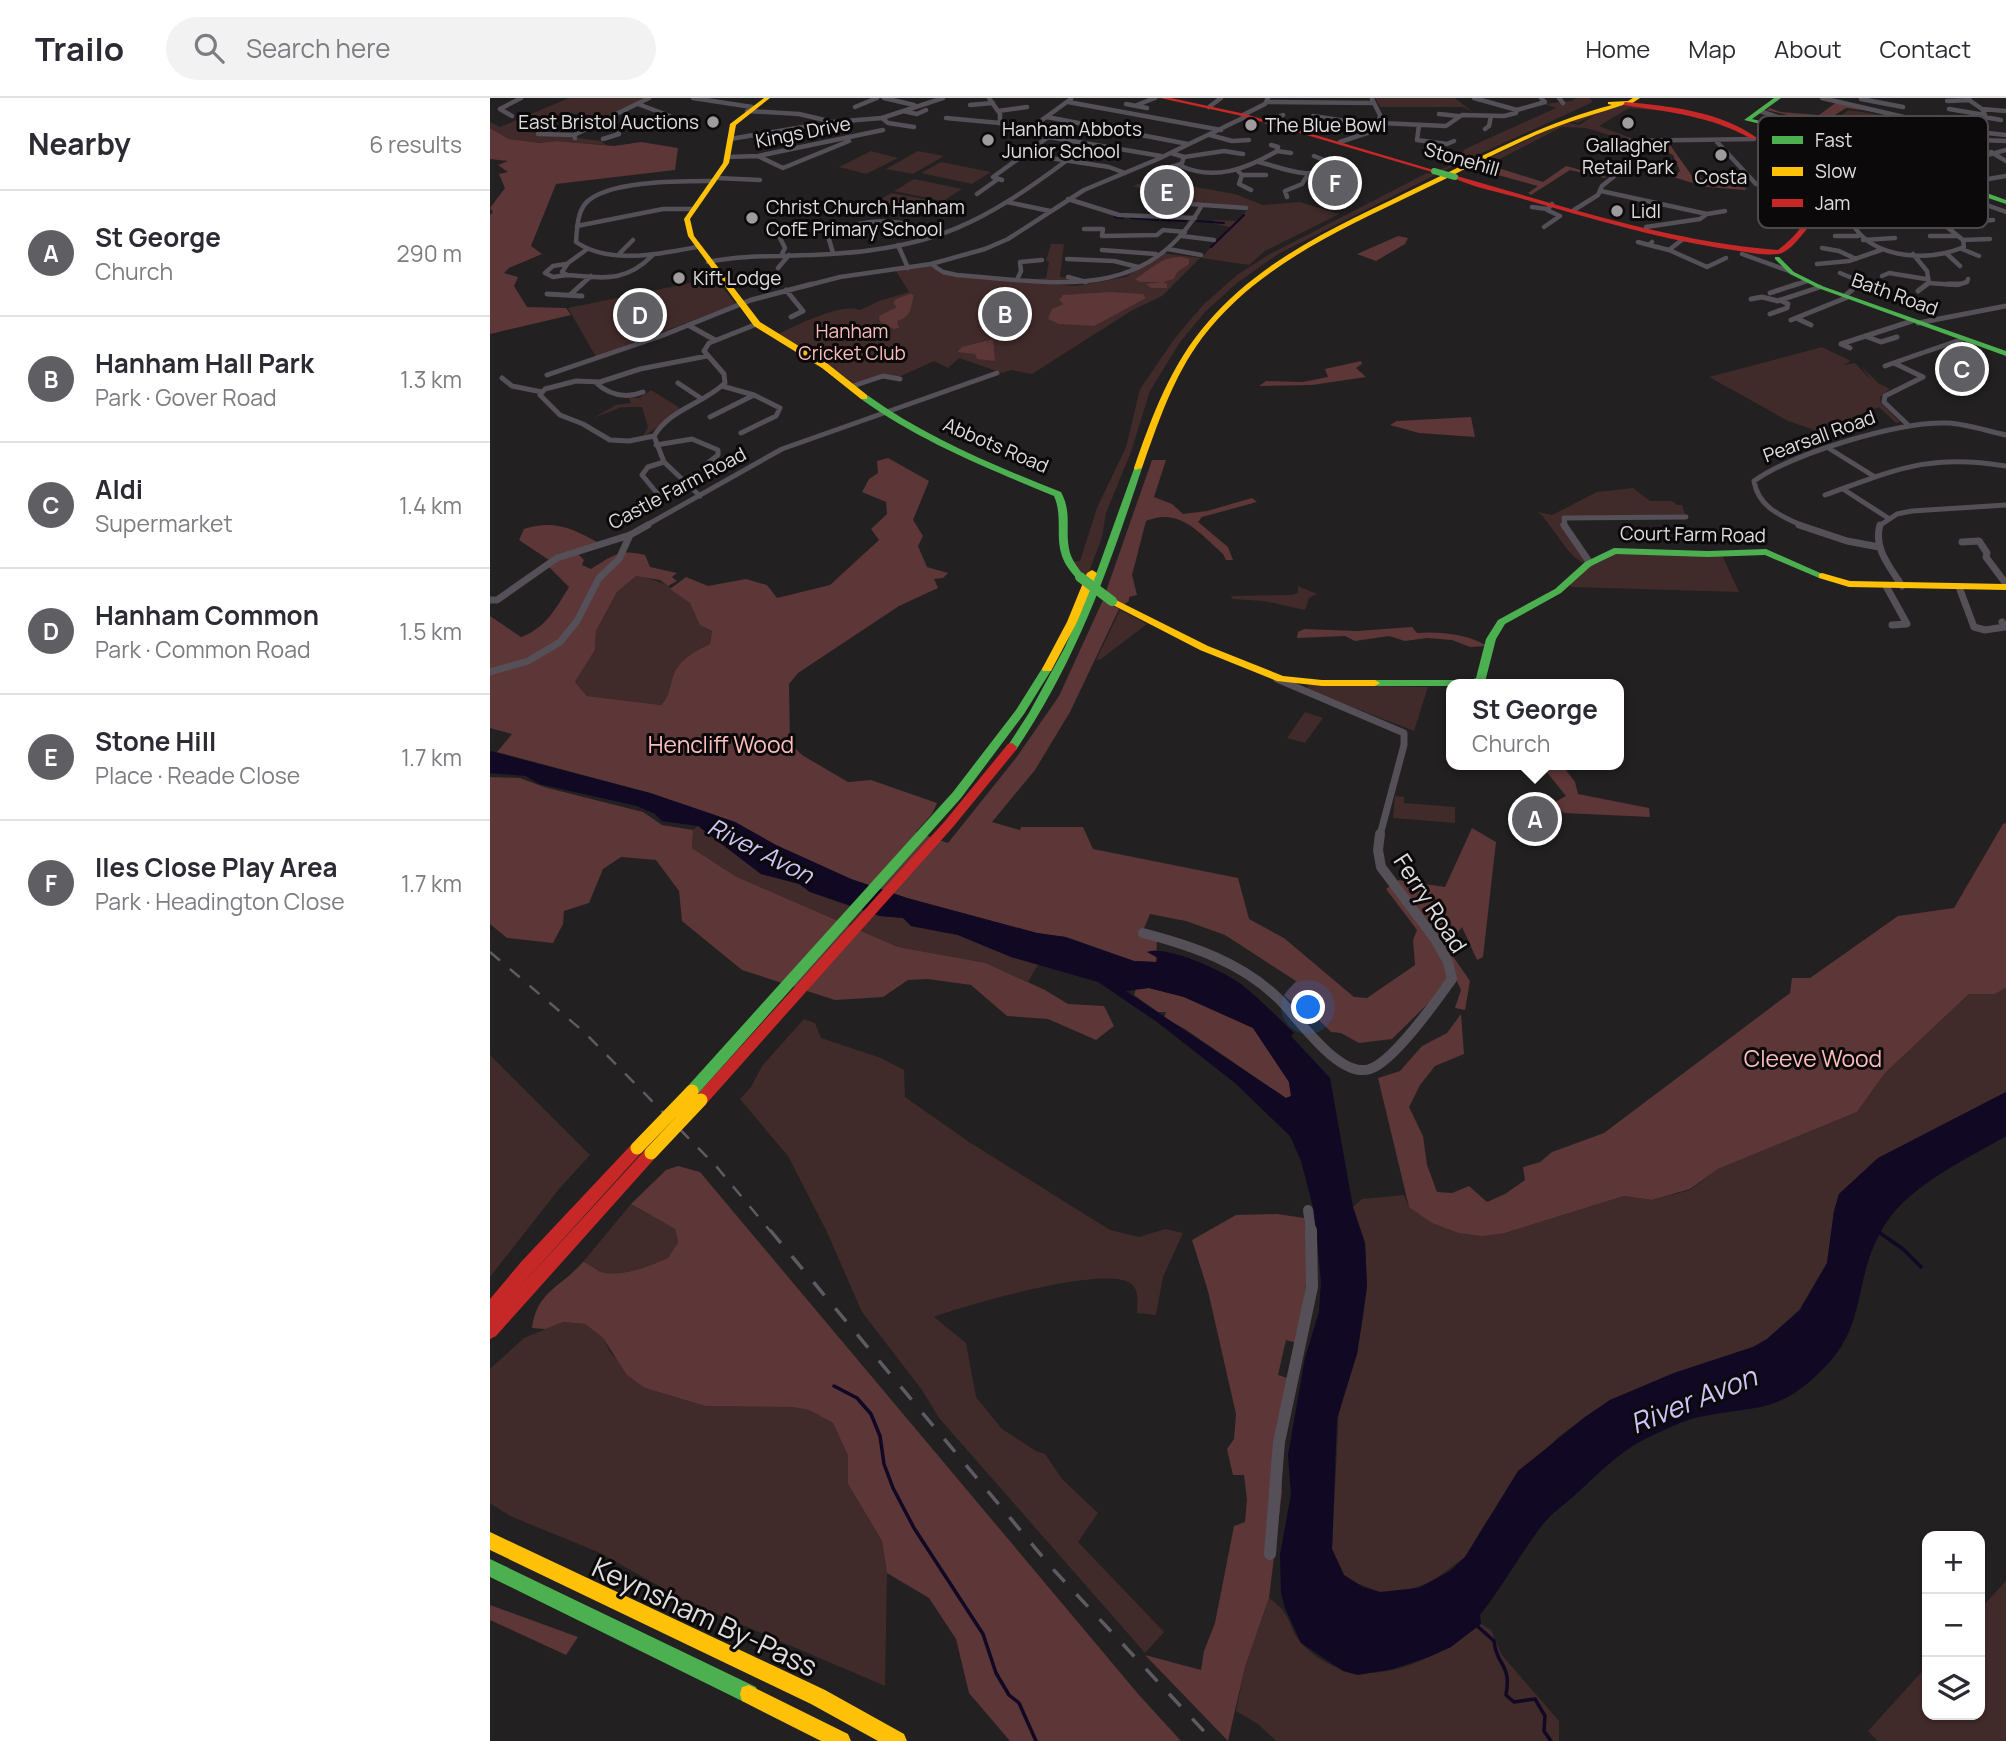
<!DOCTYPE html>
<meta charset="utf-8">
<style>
:root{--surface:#fff;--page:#f2f2f3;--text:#2b2b33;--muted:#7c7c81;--line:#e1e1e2;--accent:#5f5e63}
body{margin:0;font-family:Manrope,sans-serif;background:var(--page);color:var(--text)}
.controls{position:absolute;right:21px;bottom:21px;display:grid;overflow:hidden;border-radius:14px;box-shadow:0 2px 5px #0004}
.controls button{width:63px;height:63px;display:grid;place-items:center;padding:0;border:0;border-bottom:2px solid var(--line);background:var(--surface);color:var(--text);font:35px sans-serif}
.you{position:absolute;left:819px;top:910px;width:24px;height:24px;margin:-18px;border:5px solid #fff;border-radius:50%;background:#1a73e8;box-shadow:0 0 0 10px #1a73e833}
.badge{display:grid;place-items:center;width:46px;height:46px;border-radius:50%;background:var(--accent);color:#fff;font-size:23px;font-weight:700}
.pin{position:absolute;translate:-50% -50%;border:4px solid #fff;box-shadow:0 2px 7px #0006}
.popup{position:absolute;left:956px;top:581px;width:178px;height:91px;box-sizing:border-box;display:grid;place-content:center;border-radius:14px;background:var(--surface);filter:drop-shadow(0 2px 5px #0005);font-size:23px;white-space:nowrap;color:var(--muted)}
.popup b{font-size:26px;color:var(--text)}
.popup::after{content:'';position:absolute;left:50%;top:100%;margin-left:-14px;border:14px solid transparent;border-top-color:var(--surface)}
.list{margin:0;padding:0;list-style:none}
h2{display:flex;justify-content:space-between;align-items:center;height:91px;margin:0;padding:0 28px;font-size:30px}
h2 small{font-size:23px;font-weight:400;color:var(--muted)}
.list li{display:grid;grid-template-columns:46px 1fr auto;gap:21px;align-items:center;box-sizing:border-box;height:126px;padding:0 28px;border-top:2px solid var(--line)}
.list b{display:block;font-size:26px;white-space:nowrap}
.list p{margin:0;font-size:23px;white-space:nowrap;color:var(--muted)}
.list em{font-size:23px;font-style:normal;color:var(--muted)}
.icon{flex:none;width:38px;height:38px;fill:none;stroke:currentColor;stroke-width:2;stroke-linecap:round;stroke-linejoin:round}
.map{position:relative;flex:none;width:1516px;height:1643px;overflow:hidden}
header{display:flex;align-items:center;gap:42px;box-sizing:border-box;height:98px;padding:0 35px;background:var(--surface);border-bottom:2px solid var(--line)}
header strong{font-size:33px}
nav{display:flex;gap:38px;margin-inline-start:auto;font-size:24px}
.search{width:490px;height:63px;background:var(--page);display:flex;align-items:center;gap:18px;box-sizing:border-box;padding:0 24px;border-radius:38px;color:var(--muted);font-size:26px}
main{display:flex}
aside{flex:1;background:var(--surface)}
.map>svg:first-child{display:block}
.green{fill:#412a2a}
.forest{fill:#5d3637}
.water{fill:#110824;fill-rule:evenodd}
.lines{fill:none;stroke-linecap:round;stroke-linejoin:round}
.stream-far1{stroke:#110824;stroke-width:2}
.stream{stroke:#110824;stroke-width:3.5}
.street-far4{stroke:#554f58;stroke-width:4.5}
.street-far3{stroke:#554f58;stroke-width:5}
.street-far2{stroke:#554f58;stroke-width:7}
.street-far1{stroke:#554f58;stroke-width:10}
.street{stroke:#554f58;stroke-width:12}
.fast{fill:#4caf50;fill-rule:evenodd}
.slow{fill:#ffc107;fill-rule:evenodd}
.jam{fill:#c62828;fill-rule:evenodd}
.rail-far1{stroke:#5f5b62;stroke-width:2.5;stroke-dasharray:13 13;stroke-linecap:butt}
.rail{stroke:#5f5b62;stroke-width:3.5;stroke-dasharray:17 17;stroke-linecap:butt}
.fast-bridge-far1{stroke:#4caf50;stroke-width:6}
.fast-bridge{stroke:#4caf50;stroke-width:10}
.slow-bridge{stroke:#ffc107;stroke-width:13}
.poi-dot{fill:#9e9c9d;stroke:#0b090a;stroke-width:2.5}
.labels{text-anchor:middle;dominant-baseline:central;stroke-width:6;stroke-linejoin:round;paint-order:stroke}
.far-poi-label{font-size:19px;fill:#e1dee0;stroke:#0b090a;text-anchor:start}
.far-street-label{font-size:19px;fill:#e1dee0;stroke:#0b090a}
.far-park-label{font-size:19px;fill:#fcbdbc;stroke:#0b090a}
.park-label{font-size:23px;fill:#fcbdbc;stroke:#0b090a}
.street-label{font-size:23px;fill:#e1dee0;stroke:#0b090a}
.water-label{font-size:24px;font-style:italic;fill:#cdc5f9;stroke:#0b090a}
.near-water-label{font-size:28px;font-style:italic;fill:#cdc5f9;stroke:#0b090a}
.near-street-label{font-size:28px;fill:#e1dee0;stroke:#0b090a}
.key{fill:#0b090a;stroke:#4b494a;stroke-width:2}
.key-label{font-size:19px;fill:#e1dee0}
</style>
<header>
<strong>Trailo</strong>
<div class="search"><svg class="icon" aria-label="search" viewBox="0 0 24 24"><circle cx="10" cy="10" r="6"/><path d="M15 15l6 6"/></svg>Search here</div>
<nav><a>Home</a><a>Map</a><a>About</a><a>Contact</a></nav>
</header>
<main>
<aside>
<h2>Nearby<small>6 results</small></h2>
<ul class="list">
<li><span class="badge">A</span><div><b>St George</b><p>Church</p></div><em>290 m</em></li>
<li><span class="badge">B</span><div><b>Hanham Hall Park</b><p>Park · Gover Road</p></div><em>1.3 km</em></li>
<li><span class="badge">C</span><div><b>Aldi</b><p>Supermarket</p></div><em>1.4 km</em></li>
<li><span class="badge">D</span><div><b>Hanham Common</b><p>Park · Common Road</p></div><em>1.5 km</em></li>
<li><span class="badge">E</span><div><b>Stone Hill</b><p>Place · Reade Close</p></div><em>1.7 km</em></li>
<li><span class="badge">F</span><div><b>Iles Close Play Area</b><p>Park · Headington Close</p></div><em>1.7 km</em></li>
</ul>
</aside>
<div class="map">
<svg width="1516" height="1643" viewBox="0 0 1516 1643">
<rect width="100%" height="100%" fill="#222021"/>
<!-- green -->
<path class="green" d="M79 0H157L114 21 81 15 39 34 111 43 116 47 66 43 50 45 19 41 0 30V24L10 29Z
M885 0H965L984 15 973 9H890Z
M1087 0H1099L1103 4 953 73 949 72 961 67 975 51 1066 10 1054 6 1081 3Z
M1134 7 1163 8 1185 14 1139 10 1109 28 1144 41 1126 39 1096 30 1072 29 1002 65 984 67 1075 24 1089 27 1105 17 1087 25 1079 22 1111 11Z
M1359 12 1419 21 1404 33 1391 32 1382 39 1343 32 1336 27Z
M381 53 408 60 376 76 349 69Z
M428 53 454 58 423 76 396 71Z
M451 64 501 74 482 86 431 75Z
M937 75 947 76 788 156 747 185 716 213 690 244 660 293 641 354 616 415 612 439 597 479 579 464 590 463 607 410 636 349 650 291 685 240 713 207 747 177 778 157Z
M667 78 699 88 745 96 773 107 810 104 849 116 775 153 759 167 711 160 740 129 722 125 724 122 747 123 759 110 713 106 716 99 712 106 663 102 671 98 643 88Z
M424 81 472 91 453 103 404 93Z
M401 95 450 104 434 114 385 105Z
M561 146H574L570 179 593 183 536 182 556 180 559 164 556 162Z
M671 155 710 160 672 198 641 213 542 276 521 272 512 275 469 260 458 270 444 263 411 278H399L364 286 324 255 287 236C306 228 351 204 370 212L389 203 419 194 406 173 439 168 461 178 585 188 636 179Z
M225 180 246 206 106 259 78 210Z
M1332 249 1361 263 1353 267 1365 265 1382 283 1371 268 1388 285 1400 291 1390 299 1391 305 1410 324 1406 325 1389 309 1327 333 1298 323 1219 279Z
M161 292 190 310C187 314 159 337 153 338L158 329 152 309H132L103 320 126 307 141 305 139 300H149Z
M1143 390 1160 403H1182L1187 407H1192L1196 419 1074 420 1100 465 1124 453 1231 455 1249 494 1081 489 1079 485 1098 466C1078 463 1064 427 1048 414L1062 417 1107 394Z
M146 478C164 479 193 493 202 508 209 520 209 527 222 533L220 546C207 552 195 558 187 570 179 582 182 596 171 607L97 598 85 584 105 552 106 533 127 494Z
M808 488 827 496 819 500 815 512 774 503 742 501 741 498 802 497 808 495Z
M630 512 657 526 611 561 606 562Z
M820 587 938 589 924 633 818 592 817 588Z
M815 614 833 620 815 645 797 640Z
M905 698 914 699V705L965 709V725L903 720Z
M208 728 271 776 310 786 320 794 390 818 413 820 421 828 468 837 521 859 549 865 538 884 496 865 408 849 245 778 202 750 203 732Z
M1516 890V994L1388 1060 1349 1096 1344 1113 1337 1165 1309 1212 1277 1241 1263 1249 1184 1275 1120 1302 1095 1319 1067 1340 998 1421 975 1459 940 1485 910 1494H890L861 1483 854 1477 842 1451 849 1309 867 1256 877 1188 875 1145 863 1109 872 1101 914 1097 919 1109 1015 1135 1134 1098 1162 1102 1200 1092 1228 1071 1367 1014 1395 975 1479 896H1505Z
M314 921 325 925 331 940 391 960 414 972 415 999 479 1044 620 1132 649 1139 675 1131 693 1135 673 1179 666 1217 647 1215C647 1206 650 1191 640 1185 613 1167 476 1207 444 1219L476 1245 486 1299 512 1331 546 1353 555 1356 572 1381 608 1415 588 1444 674 1534 655 1555 449 1320 432 1292 372 1214 336 1132 298 1058 250 1001 261 989 272 968Z
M0 957 100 1057 69 1091 0 1179Z
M141 1106 185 1131 188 1144 178 1160C162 1167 130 1180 112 1174 105 1172 101 1166 93 1164Z
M72 1224 95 1226 113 1240 120 1254 155 1290 215 1308 303 1309 319 1312 343 1325 358 1358V1386L392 1443 397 1475 395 1588 196 1503 108 1454 20 1418 0 1405V1271L34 1240Z
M1516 1483V1643H1388L1378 1633 1437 1568V1617H1490V1511Z
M779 1500C804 1517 797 1531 813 1547 868 1602 940 1565 991 1526L1001 1532 1011 1556 1069 1623V1643H786L768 1626 746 1613 755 1569Z"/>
<!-- forest -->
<path class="forest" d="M1347 4 1387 14 1356 10 1326 29 1375 43 1320 29 1315 21 1276 12 1280 10 1291 14 1329 17Z
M0 30 19 41 50 45 66 43 124 48 151 44 188 50 185 72 66 86 41 148 52 156 19 170 14 175 28 179 24 188 37 209 76 210 81 217 0 236V117L3 114 0 110 15 90 9 76 18 74 8 67 18 63 0 61Z
M1178 44 1202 78 1257 90 1255 92 1216 89 1183 79 1190 73 1183 57 1157 45Z
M1002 65 999 67 1053 84 1076 68 1117 79 1114 80 1080 72 1041 97 1038 95 1048 88 982 70 984 67Z
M908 138 918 140 915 146 886 163 867 156Z
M691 159 699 161V166L687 174 684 181 673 184 677 186V190H661L656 186 671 184H650L645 181C662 171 670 159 691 159Z
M620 194 653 196 656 200 604 228 569 226 558 221 562 211 574 206 569 202 573 197Z
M420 196 424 197C420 210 423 218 407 223L409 230 404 231 390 224 389 218 407 209 403 205 406 201Z
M503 241 505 263 487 261 485 256 467 254 472 249Z
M871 263 872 266 866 270 876 279 822 287 769 288 776 283 813 284 838 279 835 271Z
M981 319 985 339 929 335 900 327 907 323Z
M398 360 439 383 423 422 433 438 428 448 437 469 458 475 453 480 444 481 448 490 409 508 308 575 299 586 300 645 312 657 358 684 381 682 447 705 442 716 426 734 458 745 526 660 569 598 613 502 662 362H676L664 399 682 406 693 416 717 413 762 400 767 404 712 419 708 424 738 449 743 462H736L733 456C709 435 690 409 656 423L642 477 647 497 639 499V503L633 507 620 506 629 511 580 614 545 672 502 724 530 732 531 729H593L603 751 748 780 759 821 794 840 864 899 877 900 925 867 923 842 927 832 896 791 909 782 955 789 982 730 1006 744 993 859 987 862 972 829 956 848 980 883 975 912 965 910 971 892 965 879 902 941 869 945 851 935 841 934 829 922 821 923 794 897 806 883 735 837 696 823 660 816 652 835 667 840 666 864 644 863 576 839 547 835 417 800 361 781 286 747 245 724 213 713 160 695 7 654 22 636 0 630V518L31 539C56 530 66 510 79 489L56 466 59 462 29 442 34 431C64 421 84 431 109 445L86 454 94 462 92 467 101 471C122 458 129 450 155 457L160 469 187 475 182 479 187 483 178 488 170 482 146 478 127 494 106 533 105 552 85 584 97 598 171 607C182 596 179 582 187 570 195 558 207 552 220 546L222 533 210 527 200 505 180 491 196 479 218 488 256 481 277 487 287 500 340 487 389 442 381 431 397 416 396 404 372 394 379 381 388 375 387 363Z
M922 529 927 535C947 533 979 536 997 548L980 549 962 542 937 540 915 543 899 538 865 543 855 538 807 540 808 534 814 531 867 533Z
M1051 667H1072L1085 684 1088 696 1159 710 1160 719 1074 715 1061 706 1076 698Z
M0 679 30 680 54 689 153 714 172 727 203 732 202 750 245 778 408 849 496 865 555 892 578 906 614 908 624 928 606 942 558 921 517 918 481 887 438 881 418 882 393 899 345 902 252 872 192 823 189 793 166 762 131 759 113 771 99 805 74 813 73 826 63 845 17 840 0 826Z
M1516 725V890L1505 896H1479L1395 975 1367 1014 1228 1071 1200 1091 1162 1102 1134 1098 1015 1135 992 1138 969 1135 942 1125 919 1109 888 980 910 973 932 948 957 935 971 916 974 956 945 968 930 987 919 1009 933 1038 937 1067 947 1094 962 1095 979 1088 997 1104 1015 1096 1035 1082 1033 1069 1050 1064 1062 1054 1114 1035 1300 895 1302 880H1320L1408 818 1464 810 1513 726Z
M659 890 694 899 763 930 799 984 801 998 796 1000 791 997 695 931 674 920 676 914H668L644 897 646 891Z
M188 1068 210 1074 649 1597 691 1643H520L479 1595 466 1541 439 1500 397 1475 392 1443 358 1386V1358L343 1325 319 1312 303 1309 215 1308 155 1290 137 1277 113 1240 95 1226 73 1224 55 1231 42 1230C47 1193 70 1190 93 1164 101 1166 105 1172 112 1174 130 1180 162 1167 178 1160L188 1144 185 1131 141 1106 176 1072Z
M787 1116 814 1120 820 1161 807 1245 796 1242 788 1277 800 1281 787 1325 792 1394 779 1500 755 1569 738 1643 655 1557 711 1572 714 1553 725 1525 744 1428 755 1424 757 1401 754 1377H743L737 1351 744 1341 746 1316 718 1193 702 1142 746 1117Z
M0 1507 88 1539 76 1557 0 1522Z"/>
<!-- water -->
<path class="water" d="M0 653 160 695 213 713 245 724 286 747 361 781 417 800 547 835 575 839 644 863 666 864 668 860 657 854C678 847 735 874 752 887 770 901 787 919 804 935L801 938 840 980 863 1109 875 1145 877 1188 873 1218 867 1256 847 1321 842 1451 854 1477 873 1489 890 1494 928 1490 960 1473 975 1459 1028 1373 1095 1319 1120 1302 1184 1275 1263 1249 1277 1241 1310 1212 1337 1165 1344 1113 1349 1096 1388 1060 1516 994V1038C1471 1065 1413 1089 1389 1137 1362 1189 1378 1229 1329 1275 1288 1315 1265 1308 1214 1318 1194 1321 1173 1333 1155 1341 1129 1354 1106 1378 1085 1397 1073 1408 1060 1416 1050 1430 1029 1458 1012 1489 990 1517L991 1526 961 1549 939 1559 903 1571 868 1577 853 1573 811 1545 795 1510 791 1495 790 1457 801 1396 798 1357 815 1260 829 1214 831 1184 824 1113 811 1063 800 1038 745 985 667 924 608 884 521 859 468 837 421 828 413 820 390 818 320 794 309 786 271 776 208 728 172 723 165 716 147 708 49 686 36 678 0 675ZM659 890 694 899 763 930 799 984 801 998 796 1000 636 893Z"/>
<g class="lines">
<!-- stream-far1 -->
<path class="stream-far1" d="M625 119 633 120
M641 120 668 122
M672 122 696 123
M707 123 734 125
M721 149 754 117"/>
<!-- stream -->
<path class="stream" d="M1390 1135 1413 1151 1431 1169
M344 1288 367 1300 381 1316 390 1338 394 1366 403 1390 424 1430 493 1536 506 1575 519 1597 529 1605 546 1643
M985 1526 1004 1543C1006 1568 1022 1565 1016 1597L1024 1604 1045 1601 1055 1618 1054 1633 1061 1643"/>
<!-- street-far4 -->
<path class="street-far4" d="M203 0 262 9
M394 0 424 7
M499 0 510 16V25L523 33 671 58
M1069 0 1073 5
M1332 0 1470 32 1516 37
M1371 1 1413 9
M1457 3 1480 2
M578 4 731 32
M777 4 883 5
M148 6 180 18
M636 6 657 10
M480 7 503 5
M647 7 665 0
M365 9 387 0
M719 9 731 0
M1459 11 1495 17
M1492 11 1516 13
M1027 12 1055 4 1051 0
M257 13 309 16 339 23
M413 13 427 16 436 12
M508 13 537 9
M1270 13 1320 30 1321 33 1316 37 1323 40
M949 16 968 18
M753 17 775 6 778 0
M22 18 10 11 31 0
M823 18 888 28
M557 19 698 46
M1449 19 1472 26
M1494 19 1511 22
M392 20 398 25 424 29
M456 20 510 25
M113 23 124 26 129 36 113 41
M82 24 104 27
M777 24 793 17
M891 25 956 28 972 17 1014 18 1026 15 1027 12 984 0
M929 27 927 42 957 46 964 43
M1434 29 1466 37
M1463 30 1490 22 1495 17 1492 11 1476 0
M995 31 999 28 1001 18
M1321 32 1354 39
M534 35 581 1
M48 36 84 37
M720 37 742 43 759 42
M1421 39 1439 27
M85 40 84 37 159 0
M240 41 343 24 392 20 453 0
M1492 42 1516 43
M1132 43 1264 41
M850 44 880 34 889 27 890 17 882 1
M1227 44 1266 86
M1396 49C1415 48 1445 56 1458 71L1447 84
M1474 49 1496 55
M1341 52 1362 71 1390 85
M787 53 801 55
M1322 53 1364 52
M1501 54 1516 63
M681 55 694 59 691 68C724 83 757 71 787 53L788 49 781 47
M534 56 619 69 635 75
M268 58 293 70 359 43
M238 59 268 58 393 32
M694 59 734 53 753 56
M1409 60H1422L1429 56
M1350 61 1375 60
M769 64C793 70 820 83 843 69L844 66 824 58
M1336 65H1354
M844 66 859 67 860 72
M1458 68 1516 52
M674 71 691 66
M747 72 752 77 749 86 761 92
M1423 73 1451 77
M1373 76 1388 73
M752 77H776
M1347 78H1375
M227 80 270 82
M512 82 503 79 557 40
M1368 87 1382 101 1384 109 1365 130C1388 162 1440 163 1474 149L1473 142 1457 129 1452 115 1464 105 1492 95
M1481 89 1492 82 1516 78
M1444 90 1440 93 1447 99 1464 105
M1111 93 1217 116
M487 96 508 81
M1356 96H1378
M797 99 795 93 812 86 819 75
M1477 100 1516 114
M578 101 629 117 705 120
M1382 101 1415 100 1406 93
M517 104 560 113
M672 104 756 110
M1437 108 1454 111
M1042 109 1057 111
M1384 109 1410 115
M1357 111 1379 115
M1084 112 1108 97 1112 88 1138 67 1142 56 1139 47
M1429 118 1452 120
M1373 122 1412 127
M1353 124 1368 126
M1455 126 1503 122
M87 128 173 111H204
M1054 129 1070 118 1057 112 1062 106
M1156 129 1210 121 1217 116 1235 113
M594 131H613L612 138 667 137 673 132 695 134
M289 138 295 150 292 156
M692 138 724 142
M1345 138H1368
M1440 138H1467
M1373 142 1405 140
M1473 142 1500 141
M1148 144 1159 147
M1162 144 1159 147 1179 152 1193 141
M408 147 418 170
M207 149C170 156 119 167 86 144 87 132 87 116 95 106 115 82 194 83 224 83
M1332 150 1349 153 1366 161
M678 151 711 157
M1472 151 1489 158
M96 152 78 165 72 174 77 177C114 180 135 185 163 157
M612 152 666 156
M1179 152 1217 169 1236 160
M130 155 143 142
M343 155 338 138 340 135C379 119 414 119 451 138
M1456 155 1470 168
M1252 156 1299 173
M1423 156 1437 173 1439 185 1435 188
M577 161 624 163 648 169
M218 164C259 156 300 159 341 156 445 150 494 124 576 63
M76 166 63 168 55 175 63 179 77 177
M441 166 453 174 467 177C563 184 656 207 712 107
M1327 166 1359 163 1391 152
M288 170 299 157
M1350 175 1369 183 1362 188
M1392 178 1399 175 1436 181
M578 179 596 184
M527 182 531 173 530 164 552 162
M1439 185 1467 187 1477 184 1478 181
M90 188 101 178
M315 188 350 179 441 166 495 151 518 141 594 92 668 61 757 18
M1302 188 1317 183"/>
<!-- street-far3 -->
<path class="street-far3" d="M1457 186H1469
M296 192 313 213 301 219
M1428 193 1437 186
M1280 195 1307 186
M57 196 92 198
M80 197 92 186
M1355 198 1363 191V186
M1261 201 1272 199 1288 203 1330 189
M1280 216 1297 210 1298 206 1290 202
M1306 220 1321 227
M1301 222 1358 199
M1428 225 1516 208
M198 227 225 242
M1375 238 1391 244 1407 239
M1360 250 1351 246 1422 223
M1435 254 1473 241
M1404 265 1433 279 1395 298 1394 304 1417 326
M1395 268 1432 255
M57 277 171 238 261 202 322 186
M12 280 22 288 52 294
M105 284C119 297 135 301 153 294
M188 285 212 301
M232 288 264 297 290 310 286 318 251 335
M363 288 393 278 410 281
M220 319 264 297
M164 338 139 343 120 342 93 326 70 317 50 297 55 291 86 283 110 284 150 271 217 258
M166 347 202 341 228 352V357L214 368 219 370
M1340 351 1385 379
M1353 391 1398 420
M1335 397C1405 372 1439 355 1516 368
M210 398 174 364 164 338C180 311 213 306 235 285L234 276 214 253 219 245 267 226
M171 400 152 377 158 369 174 364
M155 428 292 351 507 275
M1075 428 1074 420 1196 419
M1313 428C1291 418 1268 409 1264 383 1304 355 1409 323 1458 325 1477 326 1497 333 1516 337
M1389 428 1407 416 1422 413 1516 407"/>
<!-- street-far2 -->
<path class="street-far2" d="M1074 427 1100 465
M1309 427 1357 443 1389 449
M1390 427C1383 450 1400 469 1412 488
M1472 444 1489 443 1497 455 1496 459 1516 486
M1396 488 1417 526 1402 527
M1469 489 1484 529 1495 532 1515 529 1512 524
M0 502H7L67 460 140 437 158 427
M0 574 38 563 70 544 87 523 109 480 129 461 140 437
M787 581 914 635V647L890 737"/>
<!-- street-far1 -->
<path class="street-far1" d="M653 835C703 848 753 865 790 902 809 921 849 981 880 971 904 963 947 902 962 881L958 864 945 841 891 769 888 752 890 736
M818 1112 821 1134"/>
<!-- street -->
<path class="street" d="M780 1456 789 1344 822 1189 821 1132"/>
<!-- fast -->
<path class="fast" d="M1284 0H1291L1262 21 1291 28 1298 34 1279 40 1277 37 1291 33 1287 30 1254 22Z
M1316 81C1353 91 1388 81 1425 81 1457 81 1487 91 1516 102V106C1486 96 1458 85 1427 85 1388 84 1352 94 1314 84Z
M1285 159H1289L1304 174 1332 188 1516 253V258L1328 190 1300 176 1285 161Z
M371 297H377C437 340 503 367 571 394 583 416 574 433 580 455 583 464 589 471 595 479L593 481H587C581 474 575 467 572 458 565 438 573 419 564 398 497 370 431 344 371 301Z
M645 368 652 370C618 473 587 561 526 652H518L517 649 539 615 575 549 605 479Z
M1124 450 1218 453 1276 451 1337 478 1335 480H1329L1275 457 1218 459 1126 456 1101 468 1071 495 1015 526 1006 541 995 584 989 586H961V588H885L880 585 885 582H981L986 580 996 541 1008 522 1065 491 1095 464Z
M557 568 562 571 534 616 471 700 207 997 202 999 197 997 195 993 197 989 463 694 526 612 553 569Z
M0 1461 266 1589 268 1596 266 1603 259 1605 252 1603 0 1479Z"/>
<!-- slow -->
<path class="slow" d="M274 0H280L246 27 239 65 200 121 204 138 270 224 338 266 377 297V301H371L332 270 264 228 198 138 194 121 233 65 240 26Z
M1143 0H1150L1141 6 1133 7C1109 15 1083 22 1058 32 1012 51 969 75 924 96 847 133 765 170 712 240 683 279 668 325 652 370L645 372 644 370C662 318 681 266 718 224 775 157 859 123 936 85 997 56 1056 24 1122 7L1118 6V4L1138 3Z
M1272 45 1299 54 1294 55 1272 47Z
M602 472 607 475 587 524 561 573H553L552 571 577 524 597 475Z
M1332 475 1360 483 1516 486V492L1359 489 1329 480V476Z
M622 500 718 548 793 578 832 582H885L890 585 885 588H832L787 583 710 552 619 505 617 503Z
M0 1434 335 1592 414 1636 417 1643H388L321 1606 0 1452Z
M259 1587 358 1636 361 1643H331L252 1603 250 1596 252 1589Z"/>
<!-- jam -->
<path class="jam" d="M670 0H681L755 16 947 73 942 74 752 18Z
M1135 4C1179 8 1230 13 1267 40L1262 41C1221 18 1179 14 1133 7Z
M1287 43H1291C1318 74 1348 96 1312 137 1307 143 1297 155 1288 156 1269 158 1247 152 1229 150 1163 139 1098 120 1033 101 1010 94 983 90 962 79L967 78C1073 108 1177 143 1288 152 1313 133 1336 104 1313 73 1306 63 1295 55 1287 45Z
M522 645 527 649 526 652 463 729 216 1006 211 1008 206 1006 204 1002 206 998 455 723 518 646Z
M147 1044 152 1046 154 1050 152 1054 26 1193 156 1051 161 1049 166 1051 168 1055 166 1059 6 1238 0 1241V1201L31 1164 142 1046Z"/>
<!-- rail-far1 -->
<path class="rail-far1" d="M0 854 94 934 226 1068 281 1134"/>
<!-- rail -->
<path class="rail" d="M280 1132 561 1469 723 1643"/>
<!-- fast-bridge-far1 -->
<path class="fast-bridge-far1" d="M944 73 965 79"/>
<!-- fast-bridge -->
<path class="fast-bridge" d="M590 479 622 503"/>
<!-- slow-bridge -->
<path class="slow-bridge" d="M147 1050 202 993
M161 1055 211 1002"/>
</g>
<!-- markers -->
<g class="poi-dot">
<circle cx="223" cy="24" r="7"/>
<circle cx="1138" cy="25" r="7"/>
<circle cx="761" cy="27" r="7"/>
<circle cx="498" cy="42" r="7"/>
<circle cx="1231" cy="57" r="7"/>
<circle cx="1127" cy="113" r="7"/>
<circle cx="262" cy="120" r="7"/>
<circle cx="189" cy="180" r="7"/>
</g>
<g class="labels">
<!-- far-poi labels -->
<g class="far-poi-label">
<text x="209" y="24" text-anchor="end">East Bristol Auctions</text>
<text x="775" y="27">The Blue Bowl</text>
<text x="512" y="31">Hanham Abbots<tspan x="512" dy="22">Junior School</tspan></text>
<text x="1138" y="47" text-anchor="middle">Gallagher<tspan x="1138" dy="22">Retail Park</tspan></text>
<text x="1231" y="79" text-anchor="middle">Costa</text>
<text x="276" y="109">Christ Church Hanham<tspan x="276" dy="22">CofE Primary School</tspan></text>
<text x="1141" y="113">Lidl</text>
<text x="203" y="180">Kift Lodge</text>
</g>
<!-- far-street labels -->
<g class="far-street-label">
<text transform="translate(313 34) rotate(-11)">Kings Drive</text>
<text transform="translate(972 61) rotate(16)">Stonehill</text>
<text transform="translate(1405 196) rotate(20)">Bath Road</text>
<text transform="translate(1329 338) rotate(-20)">Pearsall Road</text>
<text transform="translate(506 347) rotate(23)">Abbots Road</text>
<text transform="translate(187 390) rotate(-28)">Castle Farm Road</text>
<text transform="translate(1203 436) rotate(1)">Court Farm Road</text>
</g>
<!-- far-park labels -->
<g class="far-park-label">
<text x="362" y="233">Hanham<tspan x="362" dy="22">Cricket Club</tspan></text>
</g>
<!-- park labels -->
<g class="park-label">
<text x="231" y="646">Hencliff Wood</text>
<text x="1323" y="960">Cleeve Wood</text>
</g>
<!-- street labels -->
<g class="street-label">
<text transform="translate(941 805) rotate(57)">Ferry Road</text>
</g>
<!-- water labels -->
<g class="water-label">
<text transform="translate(271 752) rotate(27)">River Avon</text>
</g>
<!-- near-water labels -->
<g class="near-water-label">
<text transform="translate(1203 1301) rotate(-22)">River Avon</text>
</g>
<!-- near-street labels -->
<g class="near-street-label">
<text transform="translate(215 1518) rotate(25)">Keynsham By-Pass</text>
</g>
</g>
<!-- legend -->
<rect x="1268" y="18" width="230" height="112" rx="10" class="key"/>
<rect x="1282" y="38" width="31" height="8" fill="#4caf50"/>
<rect x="1282" y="69" width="31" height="9" fill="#ffc107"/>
<rect x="1282" y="101" width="31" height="8" fill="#c62828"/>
<g class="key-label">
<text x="1325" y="49">Fast</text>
<text x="1325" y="80">Slow</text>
<text x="1325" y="112">Jam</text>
</g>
</svg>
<div class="controls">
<button>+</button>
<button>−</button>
<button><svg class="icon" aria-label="layers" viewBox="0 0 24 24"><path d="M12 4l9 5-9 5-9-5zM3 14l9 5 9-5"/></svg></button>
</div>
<div class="you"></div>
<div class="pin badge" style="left:1045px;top:721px">A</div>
<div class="popup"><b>St George</b>Church</div>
<div class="pin badge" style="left:515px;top:216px">B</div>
<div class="pin badge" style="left:1472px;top:271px">C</div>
<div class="pin badge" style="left:150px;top:217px">D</div>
<div class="pin badge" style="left:677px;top:94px">E</div>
<div class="pin badge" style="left:845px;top:85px">F</div>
</div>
</main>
